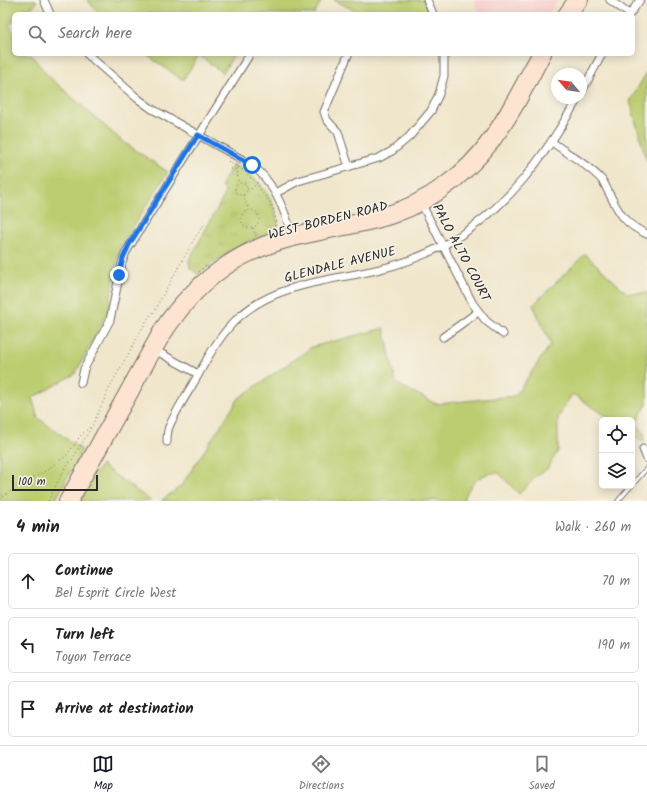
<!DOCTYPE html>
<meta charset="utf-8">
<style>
:root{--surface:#fff;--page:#f6f6f6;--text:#222;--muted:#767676;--line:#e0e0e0;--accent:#111827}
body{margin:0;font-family:Kalam,sans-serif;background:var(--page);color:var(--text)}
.controls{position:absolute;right:12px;bottom:12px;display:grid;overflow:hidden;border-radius:6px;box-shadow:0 2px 10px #0003}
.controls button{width:36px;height:36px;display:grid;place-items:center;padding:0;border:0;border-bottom:1px solid var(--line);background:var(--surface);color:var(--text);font:20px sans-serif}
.compass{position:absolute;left:551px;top:68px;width:36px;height:36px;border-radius:50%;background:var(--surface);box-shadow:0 2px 10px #0003;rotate:299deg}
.scale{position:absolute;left:12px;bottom:10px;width:86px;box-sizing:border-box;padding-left:4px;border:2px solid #2b2b2b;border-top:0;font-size:11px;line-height:14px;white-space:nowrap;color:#2b2b2b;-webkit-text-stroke:3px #f7f3e8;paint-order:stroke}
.stop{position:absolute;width:12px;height:12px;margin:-9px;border:3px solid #1a73e8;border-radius:50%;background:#fff}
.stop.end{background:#1a73e8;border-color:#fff;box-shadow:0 1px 4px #0008}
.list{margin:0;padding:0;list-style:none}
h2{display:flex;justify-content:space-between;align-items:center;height:52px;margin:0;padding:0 16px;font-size:17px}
h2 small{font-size:13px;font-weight:400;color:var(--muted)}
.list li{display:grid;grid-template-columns:26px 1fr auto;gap:12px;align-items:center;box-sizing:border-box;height:56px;margin:0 8px 8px;padding:0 8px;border:1px solid var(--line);border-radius:6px}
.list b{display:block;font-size:15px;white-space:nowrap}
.list p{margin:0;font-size:13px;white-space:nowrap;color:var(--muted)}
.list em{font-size:13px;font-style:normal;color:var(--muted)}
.icon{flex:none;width:22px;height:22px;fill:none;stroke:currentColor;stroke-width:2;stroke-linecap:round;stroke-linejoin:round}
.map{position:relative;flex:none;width:647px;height:501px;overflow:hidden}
.search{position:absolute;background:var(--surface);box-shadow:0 2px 10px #0003;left:12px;right:12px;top:12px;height:44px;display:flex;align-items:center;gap:10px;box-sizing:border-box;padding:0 14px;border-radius:6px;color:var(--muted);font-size:15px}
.sheet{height:244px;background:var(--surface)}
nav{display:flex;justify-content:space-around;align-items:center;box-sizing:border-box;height:56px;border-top:1px solid var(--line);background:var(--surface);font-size:11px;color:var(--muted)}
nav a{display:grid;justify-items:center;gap:2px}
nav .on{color:var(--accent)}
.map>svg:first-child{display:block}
.built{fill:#f7d0cf}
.grass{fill:#bbcd70;stroke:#737c4e}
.park{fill:url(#park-tufts);stroke:#737c4e}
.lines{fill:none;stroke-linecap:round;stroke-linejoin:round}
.lane-casing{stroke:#706c63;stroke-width:5.5}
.street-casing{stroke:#706c63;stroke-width:9}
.secondary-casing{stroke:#706c63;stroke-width:12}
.path{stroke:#706c63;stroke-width:1;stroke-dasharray:1 3;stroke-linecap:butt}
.lane{stroke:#fff;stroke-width:3.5}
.street{stroke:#fff;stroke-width:7}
.secondary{stroke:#fde4d1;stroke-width:10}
.route{stroke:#1a73e8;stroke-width:5}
.labels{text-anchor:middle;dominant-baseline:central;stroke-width:3;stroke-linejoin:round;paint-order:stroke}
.street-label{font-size:13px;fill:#2b2b2b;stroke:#f7f3e8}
</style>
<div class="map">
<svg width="647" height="501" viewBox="0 0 647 501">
<defs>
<pattern id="park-tufts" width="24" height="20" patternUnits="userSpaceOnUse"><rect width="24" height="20" fill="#bbcd70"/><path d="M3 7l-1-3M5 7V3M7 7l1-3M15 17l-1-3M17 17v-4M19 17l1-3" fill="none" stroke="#a1b061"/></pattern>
</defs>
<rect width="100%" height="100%" fill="#f7f3e8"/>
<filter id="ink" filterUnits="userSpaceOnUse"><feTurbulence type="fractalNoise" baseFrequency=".025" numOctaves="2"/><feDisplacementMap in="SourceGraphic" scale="8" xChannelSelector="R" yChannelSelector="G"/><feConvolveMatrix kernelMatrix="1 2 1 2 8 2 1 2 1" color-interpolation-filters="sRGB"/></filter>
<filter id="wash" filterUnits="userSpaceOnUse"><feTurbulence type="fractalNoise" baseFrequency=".012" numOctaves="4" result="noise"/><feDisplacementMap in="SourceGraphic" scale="16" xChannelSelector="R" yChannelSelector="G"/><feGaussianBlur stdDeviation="0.9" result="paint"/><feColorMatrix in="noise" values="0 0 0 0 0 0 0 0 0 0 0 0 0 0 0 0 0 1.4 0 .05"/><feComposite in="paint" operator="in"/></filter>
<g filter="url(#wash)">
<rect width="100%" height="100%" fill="#f0e6cb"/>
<!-- built -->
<path class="built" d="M473 0H558L549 14H480Z"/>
<!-- grass -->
<path class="grass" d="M0 0H36V4L23 14H14V21L9 25 14 32V54H31L47 75 122 141 168 172 120 247 108 311 75 374 32 398 38 418 82 450 55 501H0Z
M87 0H322L314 14H99Z
M334 0H427L433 14H361Z
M145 54H234L223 73 199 55 183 80Z
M647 72V162L630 101Z
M585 254 627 293H647V405L641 413 637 424 644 433V442L632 434V420H612L573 394 569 399 558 418V451L547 469 538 475 519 494 499 473C481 471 469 485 463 501H161L181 486 239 398 312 347 384 328 396 383 436 404 515 396 551 344 533 305Z
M101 465 151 501H79Z"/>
<!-- park -->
<path class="park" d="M233 164C258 177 274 196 278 225L274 232 248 242 229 252 198 274 190 268 189 260 224 196 225 190 221 187Z"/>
</g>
<g filter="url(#ink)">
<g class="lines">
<defs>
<path id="lane" d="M632 485 647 468
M618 501 631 486"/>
<path id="street" d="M44 0 50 14
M427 0 433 14
M610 0 629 14
M630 14 640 0
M87 54 137 98 152 109 252 165C274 182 285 210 292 236
M348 55 324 112 327 120 338 132 349 167
M581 93 602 54
M552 142C568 154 587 164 601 179 605 183 607 190 610 195 620 215 626 225 647 234
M276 193 298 181 379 158 392 151 409 137 431 111 439 94 444 76V54
M420 201 473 304 486 321 503 334
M443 337 478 312
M153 349 198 374
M81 383 84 369 110 320 122 263 126 252 248 57
M167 442C167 437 167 432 169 427 176 410 188 393 197 377 209 355 221 333 240 316 278 283 329 281 376 270 399 265 423 256 444 245 505 212 544 158 578 98
M643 449 647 459"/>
<path id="secondary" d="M563 14 573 0
M573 14 583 0
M64 501 161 326C192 280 237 247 290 233 321 225 354 222 385 212 405 206 426 195 444 182 490 151 510 101 537 54
M73 501C93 466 112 430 132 395 155 352 178 307 218 276 256 246 303 238 350 229 364 226 379 223 393 218 439 202 478 169 504 129 520 106 533 79 546 54"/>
</defs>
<!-- lane casing -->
<use href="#lane" class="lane-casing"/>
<!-- street casing -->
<use href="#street" class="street-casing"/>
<!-- secondary casing -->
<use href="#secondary" class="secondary-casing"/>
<!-- path -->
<path class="path" d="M228 161 247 173 249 177C258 180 258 187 263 194 265 197 267 198 269 201 274 206 278 222 274 229
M237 168 238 183
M231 169 236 170
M235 189a6 6 0 1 1 12 0a6 6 0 1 1-12 0Z
M247 189H251L258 183
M243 195 249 210
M241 219a9 9 0 1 1 18 0a9 9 0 1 1-18 0Z
M253 228 256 236
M199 272 207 265
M0 499 21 483 44 472 67 455 81 435 90 427
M48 501 65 468 72 460 92 426 111 385 147 320 157 308 159 302 195 238 205 223"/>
<!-- lane -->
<use href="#lane" class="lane"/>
<!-- street -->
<use href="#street" class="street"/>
<!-- secondary -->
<use href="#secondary" class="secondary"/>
</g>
</g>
<g class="lines" filter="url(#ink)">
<!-- route -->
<path class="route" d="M119 275 123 258 129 245 198 135 252 165"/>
</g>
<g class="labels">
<!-- street labels -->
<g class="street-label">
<text transform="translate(328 221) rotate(-14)">WEST BORDEN ROAD</text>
<text transform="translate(461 253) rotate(62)">PALO ALTO COURT</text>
<text transform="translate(340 265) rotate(-14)">GLENDALE AVENUE</text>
</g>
</g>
</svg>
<div class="controls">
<button><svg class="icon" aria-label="locate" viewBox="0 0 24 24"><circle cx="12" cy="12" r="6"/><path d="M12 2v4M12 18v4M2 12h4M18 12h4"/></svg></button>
<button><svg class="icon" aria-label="layers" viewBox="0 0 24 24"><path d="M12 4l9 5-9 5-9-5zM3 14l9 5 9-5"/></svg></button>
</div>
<svg class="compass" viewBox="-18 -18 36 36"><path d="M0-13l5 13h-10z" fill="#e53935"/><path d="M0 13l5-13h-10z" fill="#767676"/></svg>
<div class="scale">100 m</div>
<div class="stop" style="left:252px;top:165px"></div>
<div class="stop end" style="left:119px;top:275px"></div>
<div class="search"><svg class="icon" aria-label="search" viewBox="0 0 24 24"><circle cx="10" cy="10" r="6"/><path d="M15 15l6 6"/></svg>Search here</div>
</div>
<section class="sheet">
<h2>4 min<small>Walk · 260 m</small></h2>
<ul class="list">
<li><svg class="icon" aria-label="ahead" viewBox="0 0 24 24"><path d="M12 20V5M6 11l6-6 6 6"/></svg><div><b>Continue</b><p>Bel Esprit Circle West</p></div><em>70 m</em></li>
<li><svg class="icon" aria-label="left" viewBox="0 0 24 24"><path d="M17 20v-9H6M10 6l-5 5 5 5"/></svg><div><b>Turn left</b><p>Toyon Terrace</p></div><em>190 m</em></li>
<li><svg class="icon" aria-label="arrive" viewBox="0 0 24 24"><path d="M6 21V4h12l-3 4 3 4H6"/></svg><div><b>Arrive at destination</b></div></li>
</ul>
</section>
<nav>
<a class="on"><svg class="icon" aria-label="map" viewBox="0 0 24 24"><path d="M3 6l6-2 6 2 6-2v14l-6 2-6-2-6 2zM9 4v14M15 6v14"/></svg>Map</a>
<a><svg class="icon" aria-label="directions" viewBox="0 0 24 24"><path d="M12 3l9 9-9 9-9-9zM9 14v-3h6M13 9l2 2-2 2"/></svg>Directions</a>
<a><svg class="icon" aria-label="saved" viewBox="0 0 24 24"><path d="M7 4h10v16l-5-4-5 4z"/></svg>Saved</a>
</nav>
